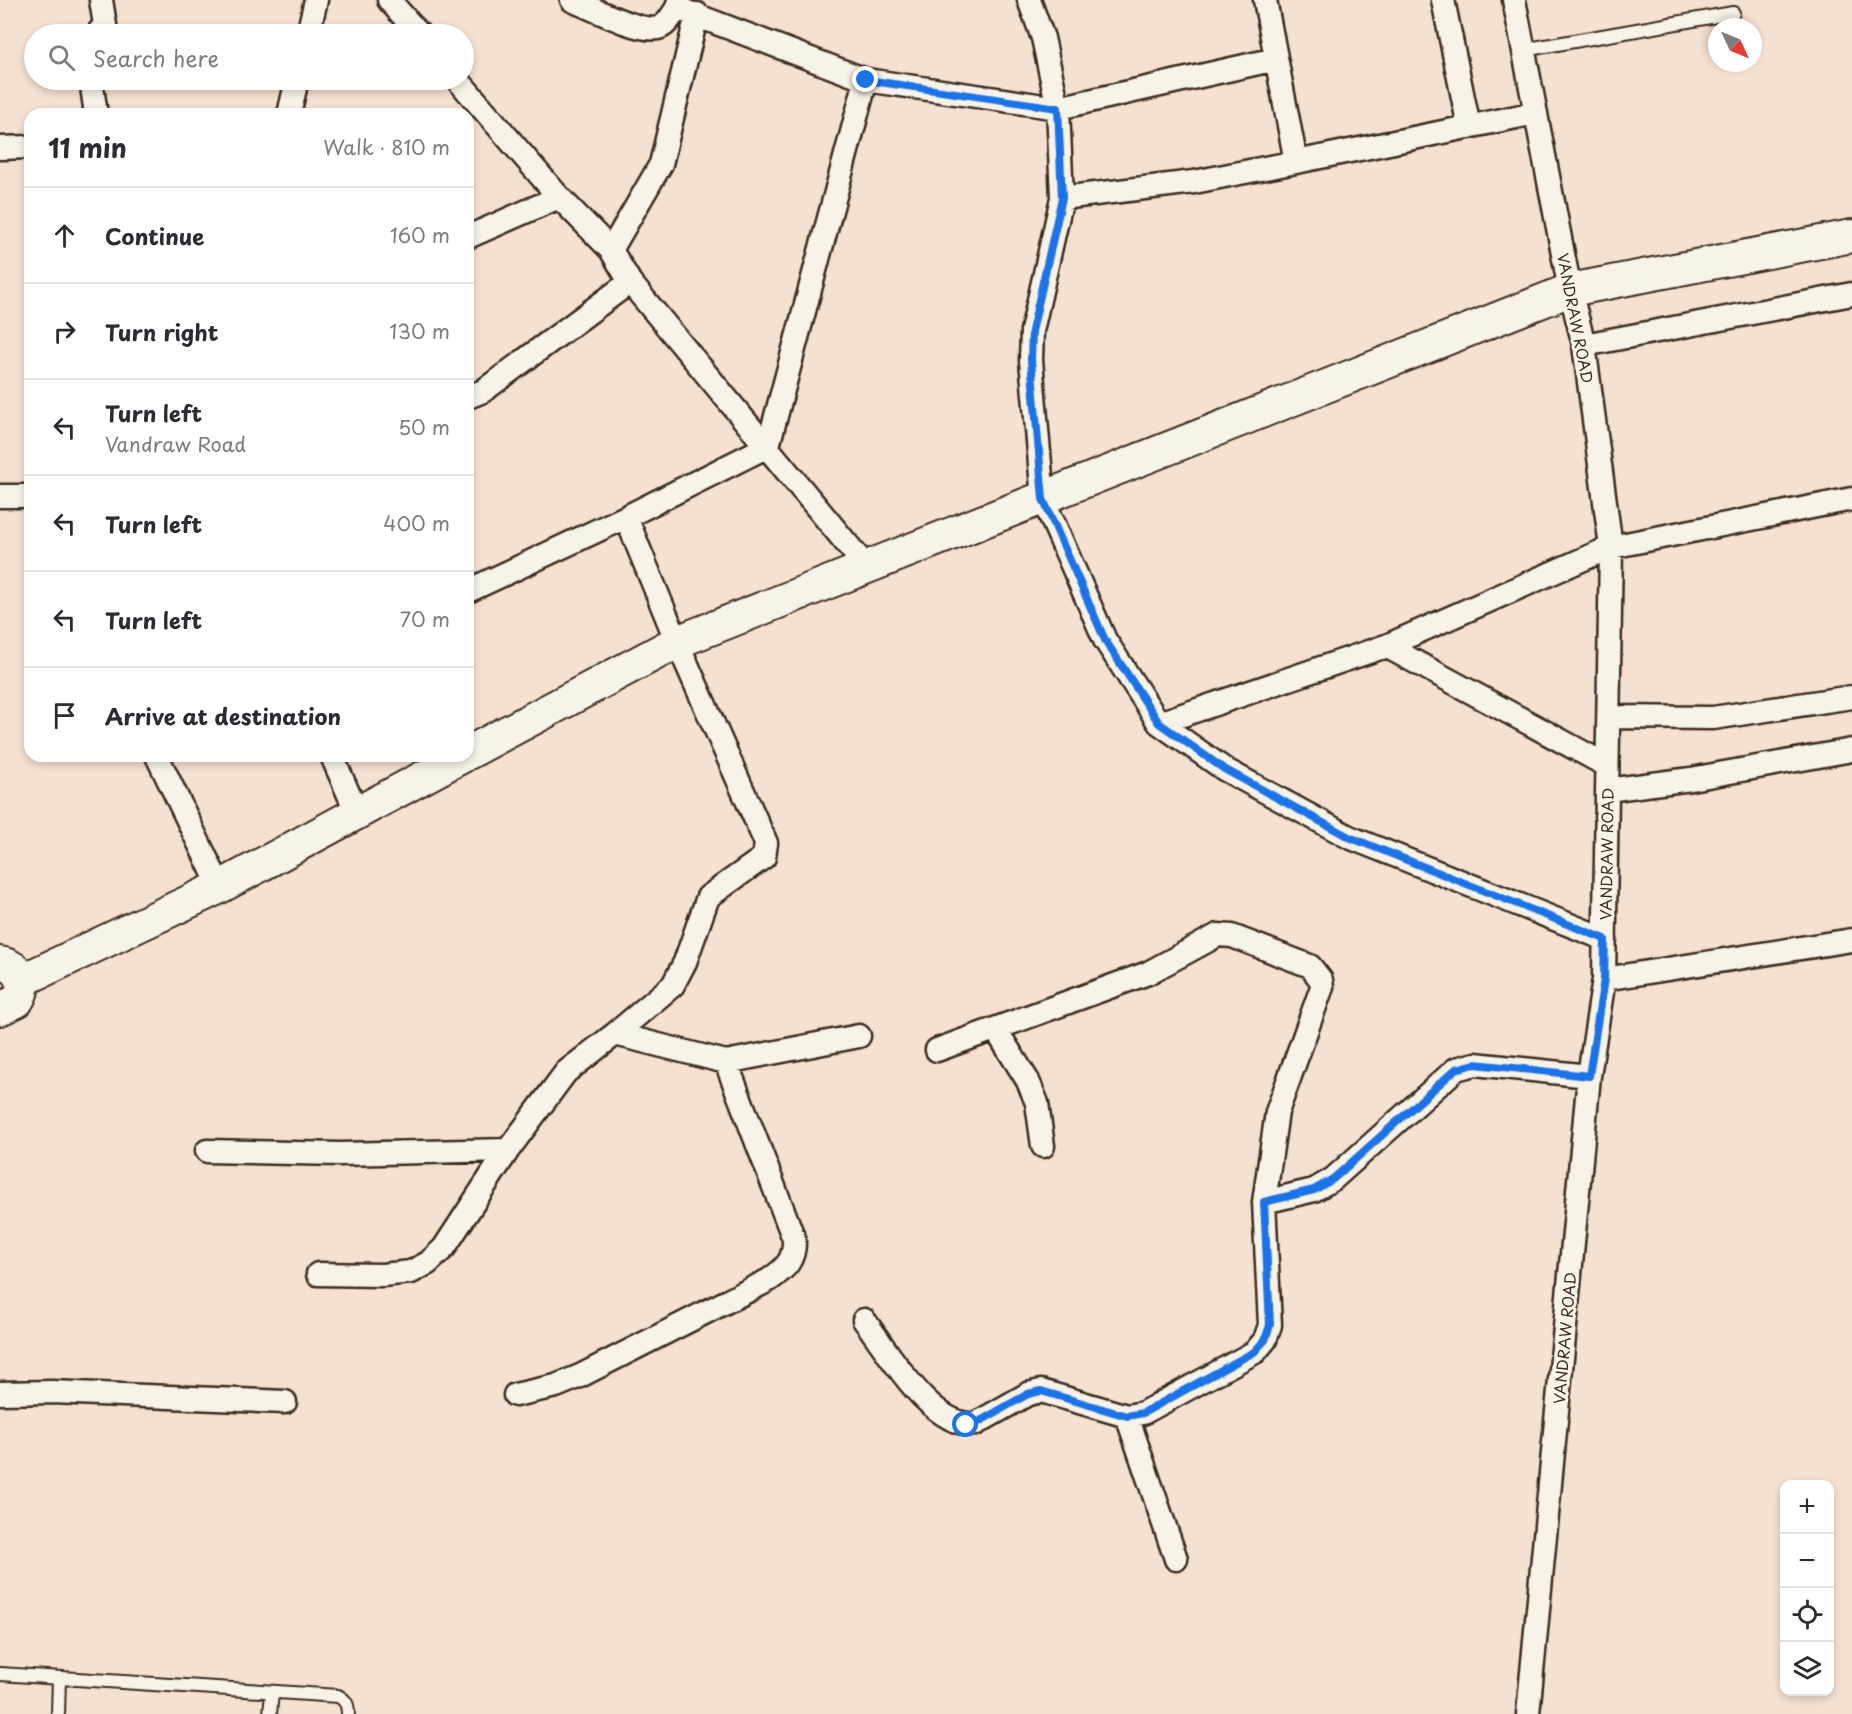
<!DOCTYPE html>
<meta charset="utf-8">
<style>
:root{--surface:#fff;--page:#f2f2f3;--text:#2b2b33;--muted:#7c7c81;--line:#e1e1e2}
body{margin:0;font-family:"Playpen Sans",sans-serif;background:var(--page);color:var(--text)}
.controls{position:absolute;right:18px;bottom:18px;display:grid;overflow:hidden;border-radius:12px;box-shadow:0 3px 9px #0003}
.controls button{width:54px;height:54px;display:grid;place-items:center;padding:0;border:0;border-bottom:2px solid var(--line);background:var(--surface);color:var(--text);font:30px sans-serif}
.compass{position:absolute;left:1708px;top:18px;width:54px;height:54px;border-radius:50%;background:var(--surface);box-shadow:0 3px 9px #0003;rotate:134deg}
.stop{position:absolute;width:18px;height:18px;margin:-14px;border:4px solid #1a73e8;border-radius:50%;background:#fff}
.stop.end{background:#1a73e8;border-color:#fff;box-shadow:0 2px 6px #0008}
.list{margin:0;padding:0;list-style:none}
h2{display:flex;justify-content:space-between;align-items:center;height:78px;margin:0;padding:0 24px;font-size:26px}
h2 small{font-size:20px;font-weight:400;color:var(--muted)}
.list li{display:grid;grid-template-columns:39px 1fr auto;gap:18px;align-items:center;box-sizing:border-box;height:96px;padding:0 24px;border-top:2px solid var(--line)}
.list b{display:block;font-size:22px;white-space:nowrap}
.list p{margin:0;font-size:20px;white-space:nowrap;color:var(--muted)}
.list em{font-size:20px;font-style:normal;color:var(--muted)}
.icon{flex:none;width:33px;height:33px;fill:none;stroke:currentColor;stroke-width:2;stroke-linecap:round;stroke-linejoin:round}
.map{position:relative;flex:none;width:1852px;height:1714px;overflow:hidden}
.search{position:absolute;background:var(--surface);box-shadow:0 3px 9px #0003;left:24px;top:24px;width:450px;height:66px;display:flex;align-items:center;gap:15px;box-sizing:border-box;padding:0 21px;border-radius:33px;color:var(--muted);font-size:22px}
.panel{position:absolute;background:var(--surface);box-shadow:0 3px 9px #0003;left:24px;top:108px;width:450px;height:654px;border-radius:18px}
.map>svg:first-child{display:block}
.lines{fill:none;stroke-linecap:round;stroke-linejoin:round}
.lane-casing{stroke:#3b2a1e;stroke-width:16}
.street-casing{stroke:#3b2a1e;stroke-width:27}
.secondary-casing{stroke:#3b2a1e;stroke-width:36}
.lane{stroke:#f7f3e8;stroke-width:12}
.street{stroke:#f7f3e8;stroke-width:22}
.secondary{stroke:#f7f3e8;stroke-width:32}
.route{stroke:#1a73e8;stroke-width:8}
.labels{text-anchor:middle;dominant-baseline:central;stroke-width:6;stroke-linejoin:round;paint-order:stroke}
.street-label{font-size:15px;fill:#3b2a1e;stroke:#f7f3e8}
</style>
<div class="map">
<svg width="1852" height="1714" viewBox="0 0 1852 1714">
<rect width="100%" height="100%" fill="#f4e1d2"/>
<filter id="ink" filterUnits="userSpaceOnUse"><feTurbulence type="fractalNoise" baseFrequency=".0167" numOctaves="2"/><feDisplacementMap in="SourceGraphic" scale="12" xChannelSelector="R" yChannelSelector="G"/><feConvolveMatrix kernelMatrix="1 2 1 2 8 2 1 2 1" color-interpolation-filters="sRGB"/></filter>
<g filter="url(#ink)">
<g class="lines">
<defs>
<path id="lane" d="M1523 50 1733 13
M0 1674 338 1696C346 1700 348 1705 348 1714
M58 1714 59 1678
M270 1714 272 1693"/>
<path id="street" d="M389 0 419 34
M572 0C591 8 640 33 658 28 667 26 672 15 677 8
M679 0 677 8 866 80 1058 108 1276 59
M1029 0 1043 38 1058 108 1062 198 1032 331 1031 360 1043 499 1105 640 1159 723 1224 769 1349 837 1605 939
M1265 0 1296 162 1536 113
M1443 0 1469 127
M1514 0 1570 290 1584 345 1611 547 1604 979 1589 1076 1528 1714
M97 34 105 25 101 0
M308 34 316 0
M91 80 96 114
M458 80 559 197 611 250 630 282 867 568
M289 114 297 80
M0 148 30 147
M1062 198 1194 182 1296 162
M468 237 559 197
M611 250 661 164 697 14
M1584 345 1852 294
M468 397 483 391 630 282
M0 496H30
M468 591 626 517 768 446 866 80
M1386 646 1606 765
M1610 717 1713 718 1852 697
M1159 723 1386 646 1611 547 1852 499
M157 756 220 887
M332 756 357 813
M1607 790 1691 779 1852 750
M1604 979 1852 940
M996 1030 1028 1081 1037 1103 1043 1146
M615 1034 726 1062 859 1036
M207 1151 340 1154 508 1150
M1264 1202 1314 1190 1333 1179 1456 1069 1475 1064 1589 1076
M318 1274 382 1275 411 1272 428 1263 444 1248 508 1150 566 1072 615 1034 673 985 685 962 708 897 764 857 766 843 677 642 626 517
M864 1320C888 1351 931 1428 975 1424L1028 1394 1041 1391 1127 1416 1143 1413 1255 1352 1265 1340 1270 1325 1264 1202 1277 1112 1322 987 1321 980 1310 966 1232 936 1218 935 1148 973 937 1050
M0 1393 52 1392 285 1402
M515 1395 556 1386 580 1376 769 1280C786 1268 795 1260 794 1239L726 1062
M1127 1416 1176 1559"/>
<path id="secondary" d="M468 753 677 642 1570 290 1852 236
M0 963C20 966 29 984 17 1001L0 1009
M23 980 220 887 463 756"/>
</defs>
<!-- lane casing -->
<use href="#lane" class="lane-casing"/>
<!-- street casing -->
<use href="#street" class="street-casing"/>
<!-- secondary casing -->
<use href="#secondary" class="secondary-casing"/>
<!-- lane -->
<use href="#lane" class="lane"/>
<!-- street -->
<use href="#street" class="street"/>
<!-- secondary -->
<use href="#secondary" class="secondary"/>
</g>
</g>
<g class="lines" filter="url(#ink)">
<!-- route -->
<path class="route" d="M866 80 1058 108 1062 198 1032 331 1031 360 1043 499 1105 640 1159 723 1224 769 1349 837 1605 939 1604 979 1589 1076 1475 1064 1456 1069 1333 1179 1314 1190 1264 1202 1270 1325 1265 1340 1254 1352 1143 1413 1127 1416 1041 1391 1028 1394 975 1424 966 1425"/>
</g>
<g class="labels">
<!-- street labels -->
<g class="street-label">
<text transform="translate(1576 318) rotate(79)">VANDRAW ROAD</text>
<text transform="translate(1606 854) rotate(-89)">VANDRAW ROAD</text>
<text transform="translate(1564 1338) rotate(-85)">VANDRAW ROAD</text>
</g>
</g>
</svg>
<div class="controls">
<button>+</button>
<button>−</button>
<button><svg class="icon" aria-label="locate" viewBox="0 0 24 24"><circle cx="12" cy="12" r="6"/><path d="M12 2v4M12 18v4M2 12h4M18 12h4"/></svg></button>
<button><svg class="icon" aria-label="layers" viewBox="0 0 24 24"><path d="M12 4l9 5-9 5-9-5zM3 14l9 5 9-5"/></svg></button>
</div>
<svg class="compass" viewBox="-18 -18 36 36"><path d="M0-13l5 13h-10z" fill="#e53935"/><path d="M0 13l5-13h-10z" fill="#7c7c81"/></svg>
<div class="stop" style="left:966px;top:1425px"></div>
<div class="stop end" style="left:866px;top:80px"></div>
<div class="search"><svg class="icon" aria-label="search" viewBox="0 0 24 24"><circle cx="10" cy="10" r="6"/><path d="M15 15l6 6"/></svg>Search here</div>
<section class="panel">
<h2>11 min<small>Walk · 810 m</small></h2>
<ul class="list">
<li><svg class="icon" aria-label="ahead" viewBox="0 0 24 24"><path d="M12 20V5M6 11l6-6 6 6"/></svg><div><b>Continue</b></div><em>160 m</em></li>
<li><svg class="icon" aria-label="right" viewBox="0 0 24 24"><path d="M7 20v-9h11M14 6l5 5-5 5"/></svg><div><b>Turn right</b></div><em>130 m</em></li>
<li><svg class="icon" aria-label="left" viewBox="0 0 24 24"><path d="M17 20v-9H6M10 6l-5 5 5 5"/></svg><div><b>Turn left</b><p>Vandraw Road</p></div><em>50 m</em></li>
<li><svg class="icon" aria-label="left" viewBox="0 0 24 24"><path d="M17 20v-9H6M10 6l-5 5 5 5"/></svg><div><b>Turn left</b></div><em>400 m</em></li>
<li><svg class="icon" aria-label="left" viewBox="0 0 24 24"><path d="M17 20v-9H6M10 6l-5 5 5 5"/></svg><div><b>Turn left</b></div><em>70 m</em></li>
<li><svg class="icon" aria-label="arrive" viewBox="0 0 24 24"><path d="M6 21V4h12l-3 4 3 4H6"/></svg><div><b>Arrive at destination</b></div></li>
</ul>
</section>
</div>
